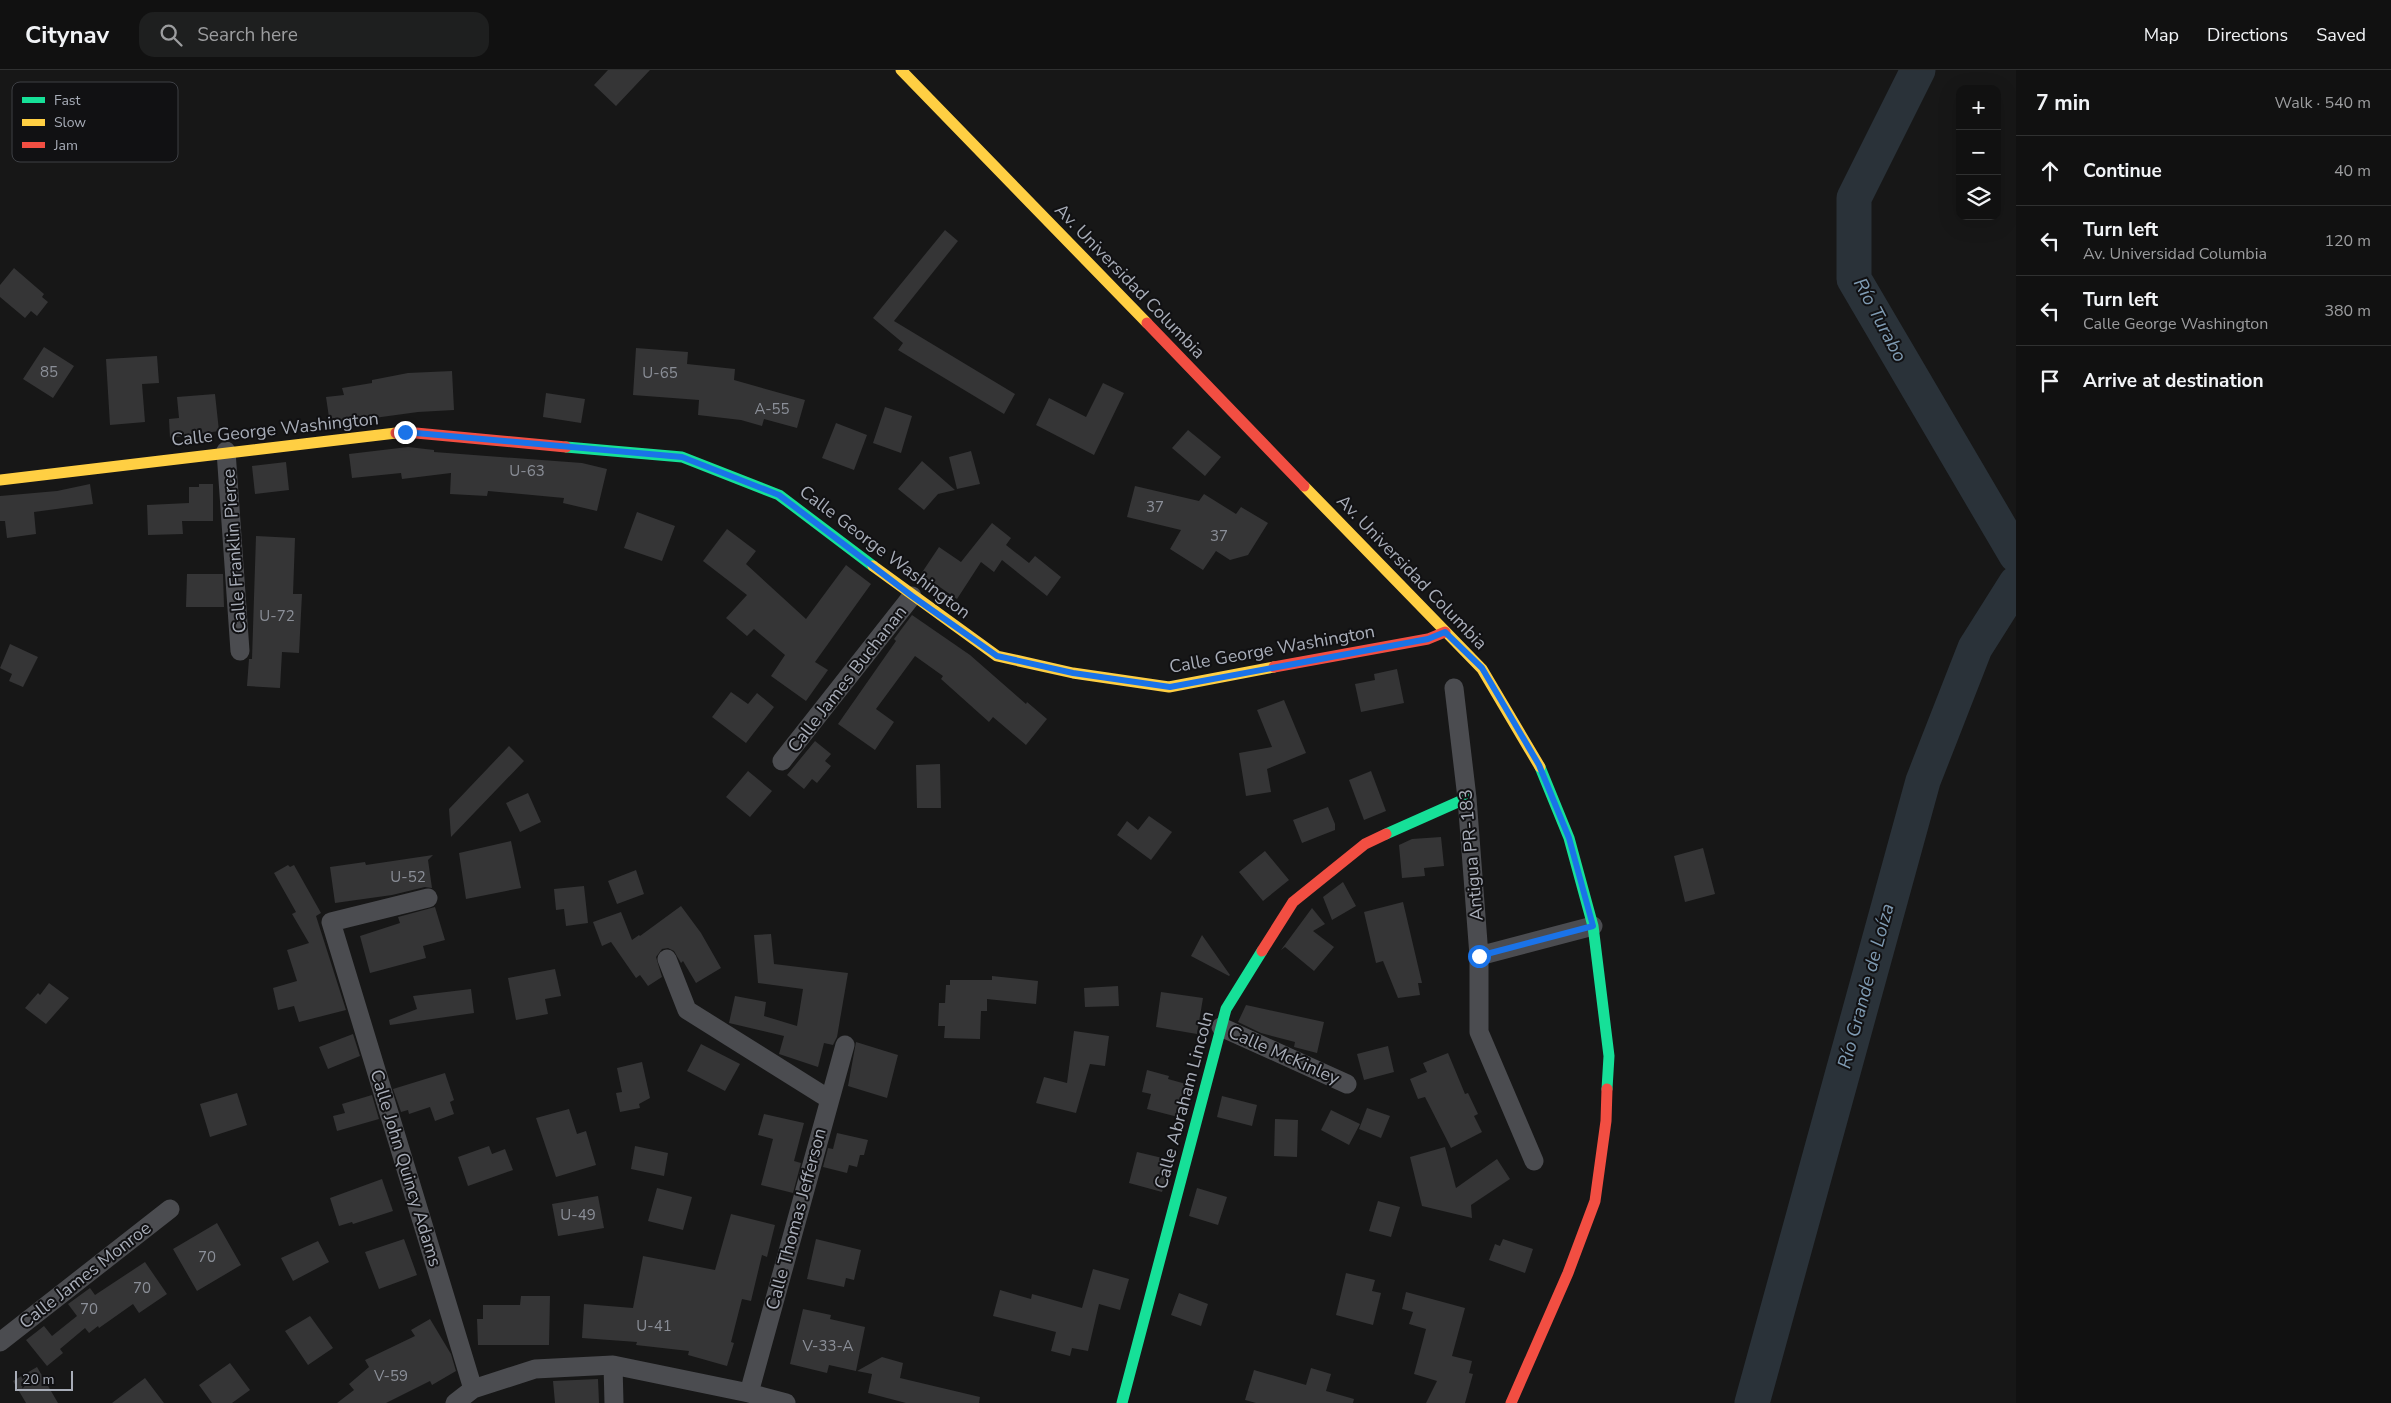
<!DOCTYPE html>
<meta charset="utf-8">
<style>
:root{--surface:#111;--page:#1e1f1f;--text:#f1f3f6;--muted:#9c9d9f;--line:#303131}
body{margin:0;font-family:"Nunito Sans",sans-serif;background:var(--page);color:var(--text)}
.controls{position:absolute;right:15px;top:15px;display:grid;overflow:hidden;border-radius:10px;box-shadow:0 5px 20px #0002}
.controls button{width:45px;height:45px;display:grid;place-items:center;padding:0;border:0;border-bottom:1px solid var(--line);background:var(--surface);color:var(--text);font:25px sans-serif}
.scale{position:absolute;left:15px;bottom:12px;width:58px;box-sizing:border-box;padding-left:5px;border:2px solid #a8adb8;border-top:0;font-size:14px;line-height:18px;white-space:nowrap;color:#a8adb8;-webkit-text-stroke:4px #111113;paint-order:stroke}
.stop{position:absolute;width:15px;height:15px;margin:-11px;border:4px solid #1a73e8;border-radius:50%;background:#fff}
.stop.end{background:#1a73e8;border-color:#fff;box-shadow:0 1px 5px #0008}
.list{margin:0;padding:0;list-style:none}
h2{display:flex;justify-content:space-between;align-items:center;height:65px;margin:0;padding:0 20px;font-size:21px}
h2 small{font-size:16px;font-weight:400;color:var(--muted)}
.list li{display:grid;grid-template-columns:32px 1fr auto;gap:15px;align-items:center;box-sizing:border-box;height:70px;padding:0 20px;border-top:1px solid var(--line)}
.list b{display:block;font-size:19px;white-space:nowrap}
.list p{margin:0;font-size:16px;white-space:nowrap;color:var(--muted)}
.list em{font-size:16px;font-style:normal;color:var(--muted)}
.icon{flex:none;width:28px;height:28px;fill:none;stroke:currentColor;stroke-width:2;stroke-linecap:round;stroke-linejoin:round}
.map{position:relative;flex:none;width:2016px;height:1333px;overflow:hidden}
header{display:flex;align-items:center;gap:30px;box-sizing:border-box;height:70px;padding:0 25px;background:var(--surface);border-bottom:1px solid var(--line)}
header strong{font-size:24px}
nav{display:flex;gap:28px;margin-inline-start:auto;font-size:18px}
.search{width:350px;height:45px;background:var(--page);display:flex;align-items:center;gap:12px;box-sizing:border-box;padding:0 18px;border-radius:15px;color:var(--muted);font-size:19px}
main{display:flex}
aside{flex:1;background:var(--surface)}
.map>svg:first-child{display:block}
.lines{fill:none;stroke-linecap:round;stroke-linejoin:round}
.river{stroke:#2a3239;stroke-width:35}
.building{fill:#353536}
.street{stroke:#4b4c50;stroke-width:19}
.fast{stroke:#16e098;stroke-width:11}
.slow{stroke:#ffcf43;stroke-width:11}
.jam{stroke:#f24e42;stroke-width:11}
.route{stroke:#1a73e8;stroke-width:6}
.labels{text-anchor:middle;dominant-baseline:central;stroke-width:4;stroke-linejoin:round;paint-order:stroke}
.number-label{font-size:15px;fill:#8b8f98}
.street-label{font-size:18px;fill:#a8adb8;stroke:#111113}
.water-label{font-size:19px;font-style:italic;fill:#7f9bb3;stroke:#111113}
.key{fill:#111113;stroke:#3e4045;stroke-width:1}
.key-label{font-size:14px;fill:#a8adb8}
</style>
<header>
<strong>Citynav</strong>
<div class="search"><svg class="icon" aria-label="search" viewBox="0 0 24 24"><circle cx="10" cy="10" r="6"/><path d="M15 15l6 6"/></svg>Search here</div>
<nav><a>Map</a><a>Directions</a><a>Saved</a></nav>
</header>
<main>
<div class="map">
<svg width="2016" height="1333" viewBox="0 0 2016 1333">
<rect width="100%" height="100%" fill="#171717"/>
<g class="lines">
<!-- river -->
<path class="river" d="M1918 0 1854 128V209L2016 485
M1752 1333 1923 711 1975 578 2016 513"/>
</g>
<!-- building -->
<path class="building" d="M608 0H650L616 36 594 15Z
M945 160 958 171 894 251 1015 324 1004 344 898 280 903 273 873 248Z
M14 198 44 224 42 227 48 232 37 246 31 241 25 248 0 227V215Z
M44 277 74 296 53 328 23 309Z
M636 278 688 282 687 294 735 299 734 310 805 330 797 358 764 349 762 356 741 350 698 345 699 330 633 325Z
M157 286 159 313 142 314 145 352 110 355 106 289Z
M452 301 454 340 418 342 330 354 326 327 344 325 342 318 372 313V310L408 303Z
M1103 313 1124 323 1094 385 1036 355 1049 328 1086 347Z
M546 323 585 329 581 353 543 347Z
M215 324 219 361 170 368 169 349 179 348 177 327Z
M885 337 912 346 901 383 873 373Z
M836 353 867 365 854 400 822 388Z
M1188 360 1221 387 1205 406 1172 378Z
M408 377 434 380V382L582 393 607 399 597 441 563 433 564 428 488 421 487 426 450 424 451 403 402 409 401 403 352 408 349 384Z
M971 381 980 414 957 419 949 387Z
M922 391 955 420 938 424 924 440 898 419Z
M286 392 289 420 255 424 252 396Z
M90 414 93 434 34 442 36 464 7 468 5 451H0V426L57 421Z
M199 414H213V451H182L183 464 148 465 147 435 189 433V417H199Z
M1135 416 1199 431 1204 424 1236 444 1241 437 1268 453 1248 485 1230 490 1216 481 1203 500 1170 479 1181 460 1127 447Z
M637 442 675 456 662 491 624 478Z
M992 453 1011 468 1006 475 1029 493 1035 486 1061 507 1047 526 1002 490 994 502 981 492 957 529 921 504 939 477 961 492Z
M727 459 756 481 746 494 806 549 846 495 871 514 815 592 828 600 806 631 771 606 785 585 754 559 747 566 726 548 747 525 703 491Z
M256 466 295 468 293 524H302L299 583 282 582 280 618 247 616 249 589H252Z
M187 504H223L224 537H186Z
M912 545 970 585 1026 634 1027 632 1047 649 1026 675 993 647 989 652 941 609 943 606 915 586 876 639 894 652 875 680 838 654 896 571 894 569Z
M10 574 38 587 23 617 9 611 12 604 0 598Z
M1397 599 1404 633 1361 642 1355 614 1375 610 1374 604Z
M731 622 748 634 757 623 774 637 746 673 712 647Z
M1284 630 1306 683 1267 699 1271 722 1246 726 1239 683 1272 677 1257 640Z
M815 671 831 684 825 691 831 696 817 713 812 709 804 719 787 705Z
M509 676 524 691 451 767 449 739Z
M940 694 941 738H917L916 695Z
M748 701 772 721 750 747 726 727Z
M1371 701 1386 741 1364 750 1349 710Z
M528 723 541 752 520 762 506 733Z
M1328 737 1335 754V760L1302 773 1293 750Z
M1149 746 1172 762 1151 790 1117 765 1127 751 1138 760Z
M1441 767 1444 796 1424 798 1425 806 1402 808 1399 775 1412 769Z
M511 771 521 818 466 829 459 783Z
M1703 778 1715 824 1685 832 1674 786Z
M1265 781 1289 810 1263 831 1239 802Z
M433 785 428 790 432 818 425 817 392 825 335 833 330 797 365 792 366 795Z
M288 795 290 797 294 795 321 843 316 846 346 940 299 952 294 936 278 940 273 918 297 911 287 880 309 873 292 844 296 842 274 803Z
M636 800 644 824 617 834 608 811Z
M1343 812 1356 836 1332 850 1323 827Z
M584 816 588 853 566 856 564 839 556 840 554 819Z
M1403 832 1422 913H1418L1420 925 1398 928 1383 891 1376 893 1364 842Z
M681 836 701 863 721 898 696 913 683 891 681 893 674 881 668 878 662 879 656 887 662 907 648 916 640 905 636 908 611 872 602 876 593 852 621 842 632 870 639 865 640 866Z
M435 837 445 870 423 876 426 888 370 903 360 866 400 853 398 847Z
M1312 838 1325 854 1313 861 1334 877 1314 901 1285 877 1281 880Z
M771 864 774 894 848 903 837 967 833 975 824 973 818 997 779 984 784 966 729 953 735 926 766 932 764 946 797 956 803 919 758 913 754 865Z
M1202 865 1230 905 1229 906 1191 886Z
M555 899 561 926 545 929 548 944 516 950 508 908Z
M992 906 1038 911 1036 934 987 929V941H981L980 969 944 968 945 956H938L939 933H945L946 915H950V910H992Z
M49 913 69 928 46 954 25 938 38 923 40 925Z
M1118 916 1119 936 1085 937 1084 918Z
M471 919 474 943 390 955 389 950 417 939 413 926Z
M1161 922 1203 928 1197 964 1156 957Z
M1246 935 1324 952 1317 983 1294 977 1295 972 1261 963 1238 952Z
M1074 961 1109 966 1105 996 1090 994 1076 1043 1036 1033 1044 1007 1067 1013Z
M353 964 360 986 328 999 319 977Z
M856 972 898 985 887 1028 848 1016Z
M701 974 740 994 725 1021 687 1001Z
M1388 976 1394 1002 1364 1010 1357 984Z
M1448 983 1465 1024 1468 1023 1478 1044 1474 1046 1482 1062 1451 1078 1425 1027 1418 1029 1410 1009 1427 1002 1423 993Z
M642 992 650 1028 639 1034 640 1038 620 1042 616 1023 622 1022 617 998Z
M1147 1000 1169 1006 1168 1009 1186 1014 1178 1047 1147 1039 1151 1024 1142 1022Z
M445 1003 454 1030 450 1032 454 1044 435 1051 430 1037 409 1044 408 1040 401 1042 393 1019Z
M237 1023 247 1055 210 1067 200 1034Z
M372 1025 379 1049 337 1061 333 1046 345 1043 342 1034Z
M1222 1026 1257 1035 1252 1056 1217 1047Z
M1367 1038 1390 1046 1381 1068 1359 1059Z
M569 1039 577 1064 586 1061 596 1095 556 1107 536 1048Z
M1331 1040 1360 1054 1349 1075 1321 1060Z
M764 1044 804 1053 794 1091 801 1093 793 1123 761 1115 773 1069 758 1065Z
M1275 1049 1298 1050 1297 1087 1274 1086Z
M837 1063 868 1070 864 1085H860L857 1097 849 1095 847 1103 823 1097 828 1078 833 1079Z
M489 1076 492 1084 505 1079 513 1100 468 1116 458 1087Z
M635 1076 668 1083 664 1106 631 1099Z
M1445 1077 1456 1118 1497 1089 1510 1109 1471 1135 1472 1148 1422 1136 1410 1087Z
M1137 1082 1171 1090 1162 1122 1129 1113Z
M382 1109 393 1141 353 1154 352 1152 339 1156 330 1128Z
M657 1118 692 1127 683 1160 648 1151Z
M1197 1118 1227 1127 1218 1155 1189 1146Z
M598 1126 604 1158 558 1166 552 1134Z
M1378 1131 1400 1137 1391 1167 1369 1161Z
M731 1144 775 1155 767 1187 762 1185 751 1231 742 1229 731 1272 734 1273 727 1296 688 1285 689 1281 636 1275 637 1272 582 1268 584 1234 633 1238 643 1186 715 1200Z
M217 1153 241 1195 197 1221 173 1179Z
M404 1169 417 1205 379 1219 365 1182Z
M816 1169 861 1180 854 1210 846 1208 844 1217 807 1209Z
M1503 1169 1533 1179 1525 1203 1489 1190 1495 1174 1500 1176Z
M318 1171 329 1192 293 1211 281 1188Z
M145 1192 167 1224 139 1243 133 1234 99 1258 98 1256 89 1263 85 1258 60 1279 63 1283 47 1296 26 1270 44 1256 52 1266 77 1246 68 1234 90 1218 95 1225Z
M1093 1199 1129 1209 1120 1240 1099 1234 1088 1281 1072 1278 1070 1286 1051 1281 1056 1262 993 1246 1000 1220 1031 1229 1032 1224 1082 1238Z
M1346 1203 1375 1210 1372 1221 1381 1223 1373 1255 1336 1245Z
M1406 1222 1465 1238 1452 1286 1472 1291 1469 1303 1473 1304 1465 1333H1426L1437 1311 1414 1304 1426 1259 1409 1254 1413 1242 1402 1239Z
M1179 1223 1208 1234 1201 1256 1171 1245Z
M521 1226H550L549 1275H478L477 1249H483V1235H520Z
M803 1239 831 1245 830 1249 865 1257 856 1301 829 1295 827 1303 790 1294Z
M310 1246 333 1278 308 1295 285 1261Z
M430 1249 451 1284 456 1301 432 1315 430 1311 386 1333H337L354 1320 349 1314 369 1297 365 1290 415 1266 411 1260Z
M882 1287 903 1293 900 1308 980 1327 979 1333H906L868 1323 872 1304 857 1301Z
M230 1293 250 1320 232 1333H212L199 1315Z
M37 1297 58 1333H26L13 1311Z
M1311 1298 1331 1304 1326 1321 1354 1329 1353 1333H1256L1245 1330 1254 1300 1306 1315Z
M145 1308 164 1333H112Z
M598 1309 599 1333H555L553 1311Z"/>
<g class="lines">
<!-- street -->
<path class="street" d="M226 381 240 581
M1454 618 1467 728 1479 886V962L1534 1091
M782 691 912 526
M428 828 331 852 473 1319
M1479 886 1593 856
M667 889 687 940 829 1029
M1221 957 1347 1014
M0 1272 170 1139
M613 1295 614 1333
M749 1323 845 975
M455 1333 473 1319 535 1299 613 1295 749 1323 786 1333"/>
<!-- fast -->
<path class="fast" d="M566 377 682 387 779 425 873 496
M1540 697 1569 768 1593 856 1609 986 1607 1019
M1386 764 1467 728
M1122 1333 1226 939 1262 881"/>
<!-- slow -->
<path class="slow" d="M901 0 1147 253
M0 410 396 363
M1304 416 1482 599 1540 697
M873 496 997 586 1073 603 1169 617 1274 597"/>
<!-- jam -->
<path class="jam" d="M1147 253 1304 416
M396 363 405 362 566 377
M1274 597 1428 569 1445 562
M1262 881 1293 832 1365 774 1386 764
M1511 1333 1568 1203 1595 1131 1606 1051 1607 1019"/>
</g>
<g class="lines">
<!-- route -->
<path class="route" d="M405 362 682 387 779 425 912 526 997 586 1073 603 1170 617 1428 569 1445 562 1482 598 1539 695 1569 768 1593 856 1479 886"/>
</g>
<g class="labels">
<!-- number labels -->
<g class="number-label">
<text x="49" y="302">85</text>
<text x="660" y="303">U-65</text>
<text x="772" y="339">A-55</text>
<text x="527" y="401">U-63</text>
<text x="1155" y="437">37</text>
<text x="1219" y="466">37</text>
<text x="277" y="546">U-72</text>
<text x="408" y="807">U-52</text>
<text x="578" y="1145">U-49</text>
<text x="207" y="1187">70</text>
<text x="142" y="1218">70</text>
<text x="89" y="1239">70</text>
<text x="654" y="1256">U-41</text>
<text x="828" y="1276">V-33-A</text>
<text x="391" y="1306">V-59</text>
</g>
<!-- street labels -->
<g class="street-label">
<text transform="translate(1130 211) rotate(46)">Av. Universidad Columbia</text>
<text transform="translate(275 359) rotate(-6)">Calle George Washington</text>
<text transform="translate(234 481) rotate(-94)">Calle Franklin Pierce</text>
<text transform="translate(885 482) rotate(37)">Calle George Washington</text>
<text transform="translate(1412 502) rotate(46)">Av. Universidad Columbia</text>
<text transform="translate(1272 579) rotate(-10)">Calle George Washington</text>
<text transform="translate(847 609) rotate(-52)">Calle James Buchanan</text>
<text transform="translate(1471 785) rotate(-95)">Antigua PR-183</text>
<text transform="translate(1284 985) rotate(24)">Calle McKinley</text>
<text transform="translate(1184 1030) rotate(-75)">Calle Abraham Lincoln</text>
<text transform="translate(406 1098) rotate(73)">Calle John Quincy Adams</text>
<text transform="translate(796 1149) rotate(-75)">Calle Thomas Jefferson</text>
<text transform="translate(85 1205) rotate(-38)">Calle James Monroe</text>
</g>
<!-- water labels -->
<g class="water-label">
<text transform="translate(1880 250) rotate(62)">Río Turabo</text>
<text transform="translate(1866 916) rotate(-75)">Río Grande de Loíza</text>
</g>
</g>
<!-- legend -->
<rect x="12" y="12" width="166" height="80" rx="8" class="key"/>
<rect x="22" y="27" width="23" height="6" fill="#16e098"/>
<rect x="22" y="49" width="23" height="7" fill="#ffcf43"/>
<rect x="22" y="72" width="23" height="6" fill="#f24e42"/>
<g class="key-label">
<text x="54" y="35">Fast</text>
<text x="54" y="57">Slow</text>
<text x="54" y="80">Jam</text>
</g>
</svg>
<div class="controls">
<button>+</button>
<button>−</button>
<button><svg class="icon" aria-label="layers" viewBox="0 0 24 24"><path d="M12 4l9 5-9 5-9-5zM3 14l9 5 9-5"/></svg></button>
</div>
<div class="scale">20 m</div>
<div class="stop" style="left:1479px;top:886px"></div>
<div class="stop end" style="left:405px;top:362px"></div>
</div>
<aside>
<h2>7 min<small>Walk · 540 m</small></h2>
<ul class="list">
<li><svg class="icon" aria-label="ahead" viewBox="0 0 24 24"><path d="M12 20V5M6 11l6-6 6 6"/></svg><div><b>Continue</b></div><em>40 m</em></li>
<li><svg class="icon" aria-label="left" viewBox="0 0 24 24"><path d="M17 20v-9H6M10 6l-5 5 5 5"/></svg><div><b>Turn left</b><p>Av. Universidad Columbia</p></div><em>120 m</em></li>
<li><svg class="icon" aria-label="left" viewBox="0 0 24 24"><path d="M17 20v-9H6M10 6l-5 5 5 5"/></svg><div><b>Turn left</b><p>Calle George Washington</p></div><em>380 m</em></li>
<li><svg class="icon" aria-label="arrive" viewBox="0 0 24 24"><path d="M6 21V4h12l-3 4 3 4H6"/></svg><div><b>Arrive at destination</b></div></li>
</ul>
</aside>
</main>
